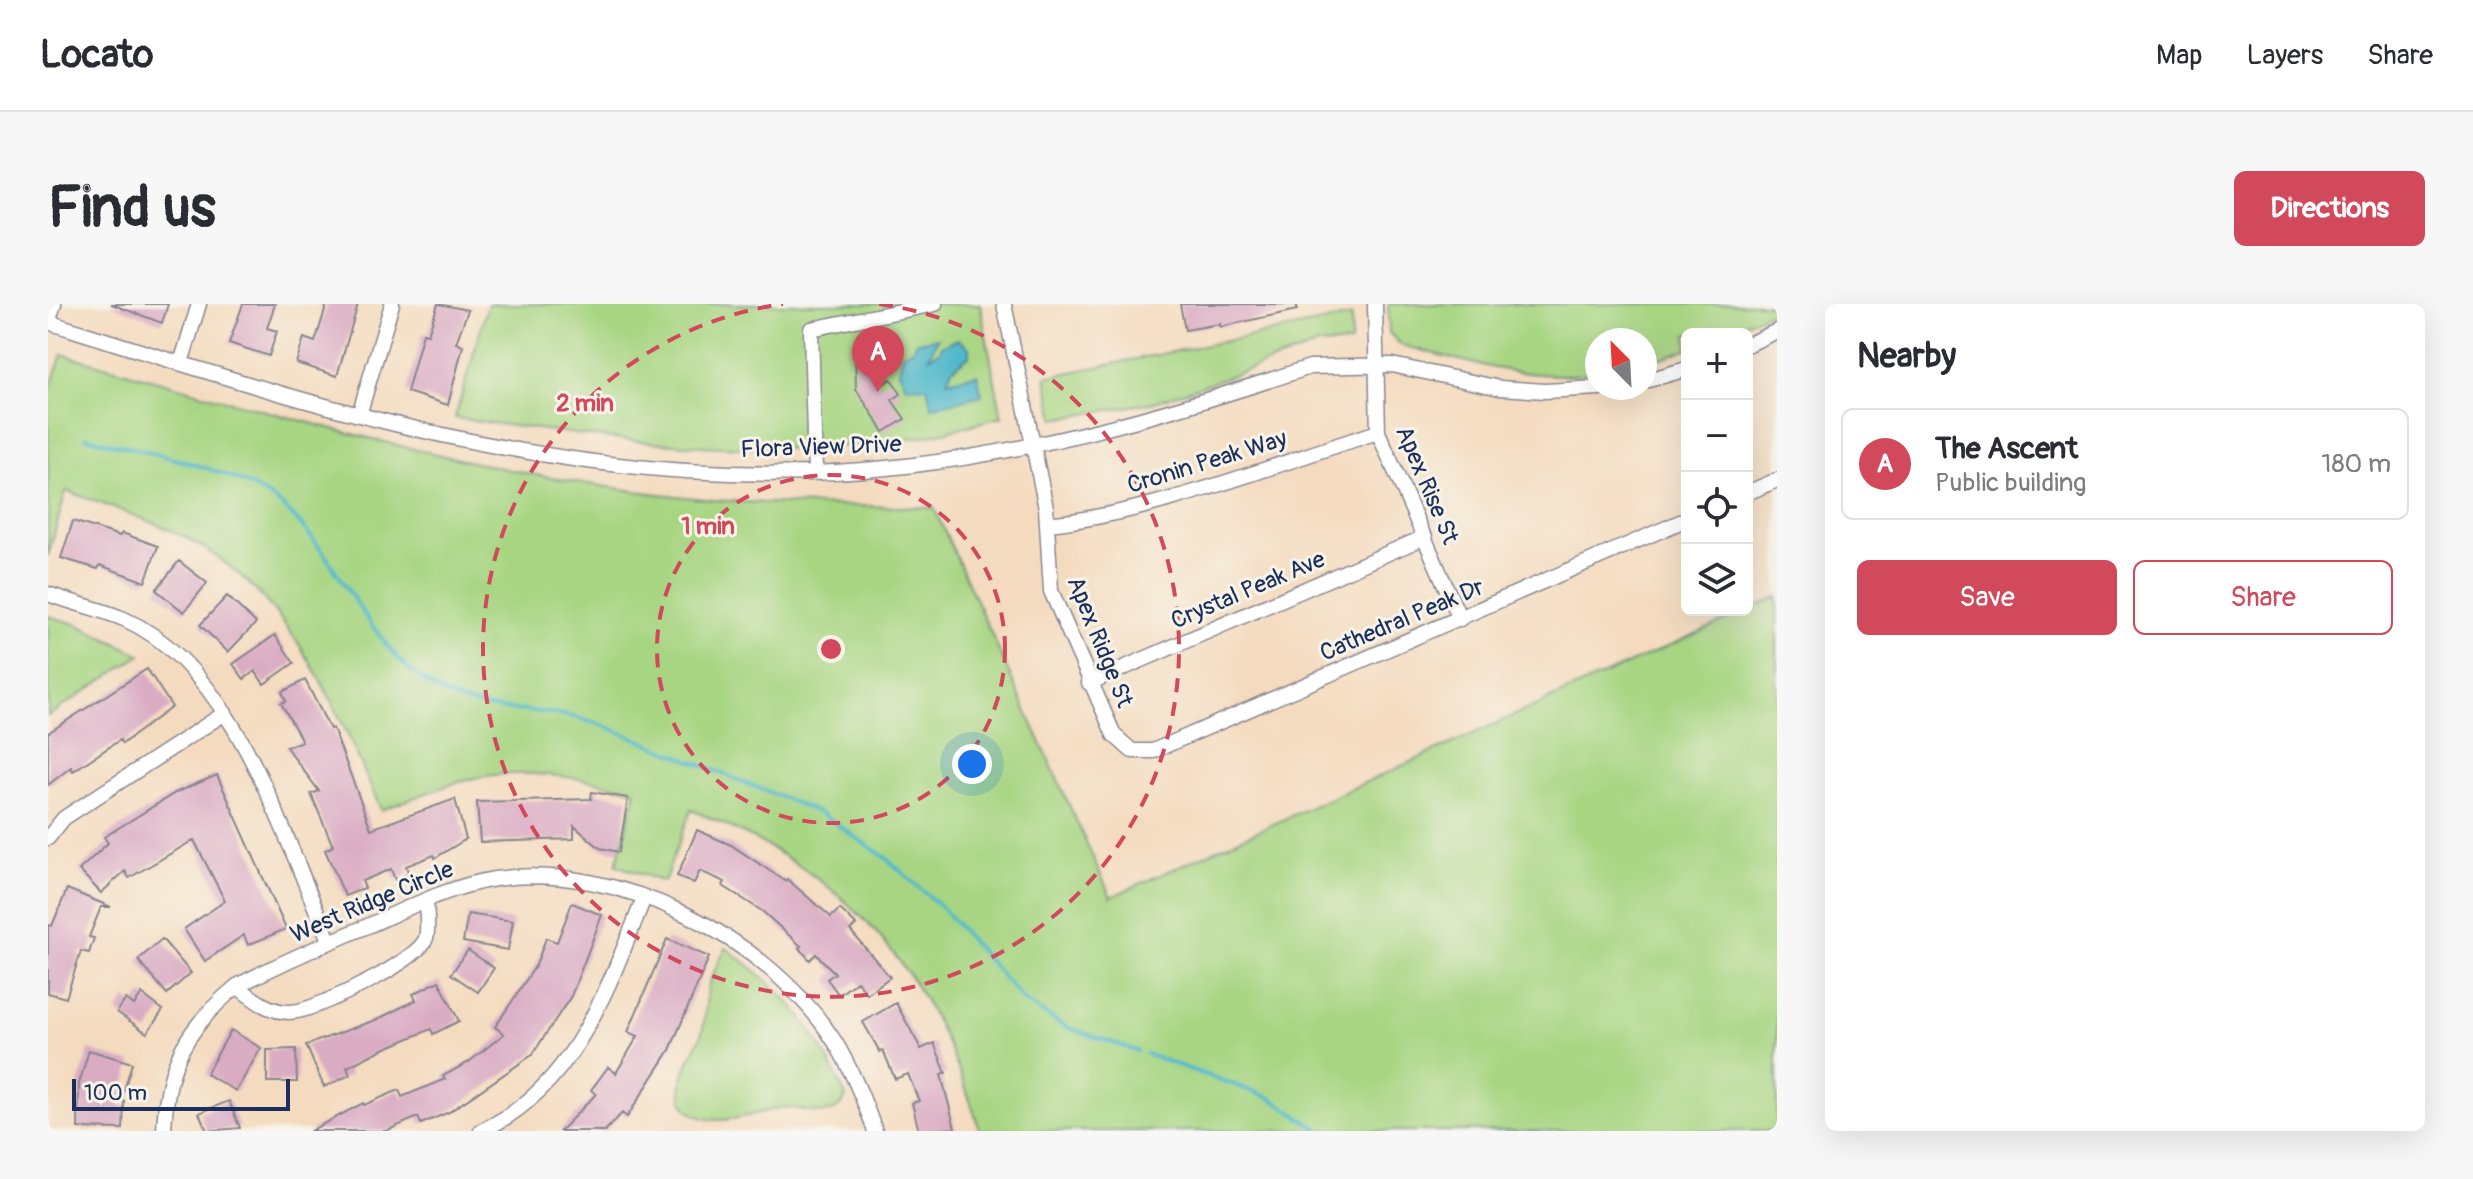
<!DOCTYPE html>
<meta charset="utf-8">
<style>
:root{--surface:#fff;--page:#f7f7f7;--text:#2b2b33;--muted:#7c7c81;--line:#e1e1e2;--accent:#d1495b}
body{margin:0;font-family:Pangolin,sans-serif;background:var(--page);color:var(--text)}
.controls{position:absolute;right:24px;top:24px;display:grid;overflow:hidden;border-radius:12px;box-shadow:0 8px 32px #0002}
.controls button{width:72px;height:72px;display:grid;place-items:center;padding:0;border:0;border-bottom:2px solid var(--line);background:var(--surface);color:var(--text);font:40px sans-serif}
.compass{position:absolute;left:1537px;top:24px;width:72px;height:72px;border-radius:50%;background:var(--surface);box-shadow:0 8px 32px #0002;rotate:336deg}
.scale{position:absolute;left:24px;bottom:20px;width:218px;box-sizing:border-box;padding-left:8px;border:4px solid #1b2f5e;border-top:0;font-size:22px;line-height:28px;white-space:nowrap;color:#1b2f5e;-webkit-text-stroke:6px #f7f3e8;paint-order:stroke}
.you{position:absolute;left:924px;top:460px;width:28px;height:28px;margin:-20px;border:6px solid #fff;border-radius:50%;background:#1a73e8;box-shadow:0 0 0 12px #1a73e833}
.badge{display:grid;place-items:center;width:52px;height:52px;border-radius:50%;background:var(--accent);color:#fff;font-size:26px;font-weight:700}
.pin{position:absolute;translate:-50% -66px;filter:drop-shadow(0 2px 4px #0008)}
.pin::after{content:'';position:absolute;top:42px;width:28px;height:24px;background:inherit;clip-path:polygon(0 0,100% 0,50% 100%)}
.list{margin:0;padding:0;list-style:none}
h2{display:flex;justify-content:space-between;align-items:center;height:104px;margin:0;padding:0 32px;font-size:34px}
h2 small{font-size:26px;font-weight:400;color:var(--muted)}
.list li{display:grid;grid-template-columns:52px 1fr auto;gap:24px;align-items:center;box-sizing:border-box;height:112px;margin:0 16px 16px;padding:0 16px;border:2px solid var(--line);border-radius:12px}
.list b{display:block;font-size:30px;white-space:nowrap}
.list p{margin:0;font-size:26px;white-space:nowrap;color:var(--muted)}
.list em{font-size:26px;font-style:normal;color:var(--muted)}
.actions{display:flex;gap:16px;padding:24px 32px}
.actions a{flex:1;padding:18px 0;border:2px solid var(--accent);border-radius:12px;text-align:center;font-size:28px;color:var(--accent)}
.actions .main{background:var(--accent);color:#fff}
.icon{flex:none;width:44px;height:44px;fill:none;stroke:currentColor;stroke-width:2;stroke-linecap:round;stroke-linejoin:round}
.map{position:relative;flex:none;width:1729px;height:827px;overflow:hidden;border-radius:12px}
header{display:flex;align-items:center;gap:48px;box-sizing:border-box;height:112px;padding:0 40px;background:var(--surface);border-bottom:2px solid var(--line)}
header strong{font-size:38px}
nav{display:flex;gap:44px;margin-inline-start:auto;font-size:28px}
.intro{display:flex;align-items:center;justify-content:space-between;box-sizing:border-box;height:192px;padding:0 48px}
h1{margin:0;font-size:56px}
.button{padding:20px 36px;border-radius:12px;background:var(--accent);color:#fff;font-size:28px;font-weight:700}
main{display:flex;gap:48px;padding:0 48px}
aside{flex:1;background:var(--surface);border-radius:12px;box-shadow:0 8px 32px #0002}
.map>svg:first-child{display:block}
.green{fill:#a7d582;stroke:#618270;stroke-width:2}
.water{fill:#4db8ca;stroke:#347494;stroke-width:2}
.lines{fill:none;stroke-linecap:round;stroke-linejoin:round}
.stream{stroke:#4db8ca;stroke-width:4}
.building{fill:#daacc4}
.minor-casing{stroke:#88858e;stroke-width:17}
.minor{stroke:#fff;stroke-width:14}
.ring{fill:none;stroke:#d1495b;stroke-width:4;stroke-dasharray:14 10}
.labels{text-anchor:middle;dominant-baseline:central;stroke-width:6;stroke-linejoin:round;paint-order:stroke}
.street-label{font-size:24px;fill:#1b2f5e;stroke:#f7f3e8}
.centre{fill:#d1495b;stroke:#f7f3e8;stroke-width:4}
.ring-label{font-size:24px;text-anchor:middle;font-weight:bold;fill:#d1495b;stroke:#f7f3e8;stroke-width:6;stroke-linejoin:round;paint-order:stroke}
</style>
<header>
<strong>Locato</strong>
<nav><a>Map</a><a>Layers</a><a>Share</a></nav>
</header>
<div class="intro"><h1>Find us</h1><a class="button">Directions</a></div>
<main>
<div class="map">
<svg width="1729" height="827" viewBox="0 0 1729 827">
<rect width="100%" height="100%" fill="#f7f3e8"/>
<filter id="ink" filterUnits="userSpaceOnUse"><feTurbulence type="fractalNoise" baseFrequency=".0125" numOctaves="2"/><feDisplacementMap in="SourceGraphic" scale="16" xChannelSelector="R" yChannelSelector="G"/><feConvolveMatrix kernelMatrix="1 2 1 2 8 2 1 2 1" color-interpolation-filters="sRGB"/></filter>
<filter id="wash" filterUnits="userSpaceOnUse"><feTurbulence type="fractalNoise" baseFrequency=".006" numOctaves="4" result="noise"/><feDisplacementMap in="SourceGraphic" scale="32" xChannelSelector="R" yChannelSelector="G"/><feGaussianBlur stdDeviation="1.8" result="paint"/><feColorMatrix in="noise" values="0 0 0 0 0 0 0 0 0 0 0 0 0 0 0 0 0 1.4 0 .05"/><feComposite in="paint" operator="in"/></filter>
<g filter="url(#wash)">
<rect width="100%" height="100%" fill="#f4dbbf"/>
<!-- green -->
<path class="green" d="M440 0H932L954 113C924 120 894 130 864 134 713 159 557 134 407 114Z
M1340 0H1729V5L1673 30H1639V45L1597 60V36H1549V68C1483 79 1416 57 1353 41L1341 29Z
M1304 12 1303 39 1271 41 1107 98 1007 115 998 73Z
M14 50C225 109 436 174 656 195 732 202 809 201 886 204L1063 593 1729 293V827H932C882 664 803 569 643 506L616 578 568 561 588 487C533 473 466 461 410 478 384 486 359 497 333 506 286 398 241 282 127 228 92 212 54 200 18 187L0 252V91Z
M0 312 28 320 93 351 0 412Z
M678 644C742 691 766 721 798 793 784 823 754 800 732 804 705 809 664 827 640 806 622 783 645 753 653 732 658 717 657 704 659 689 661 674 671 658 678 644Z"/>
<!-- water -->
<path class="water" d="M890 34 881 53 891 48 895 41 910 35 921 44V52L904 65 899 77 929 70 934 91 884 103 879 83 858 82 851 67 855 49 865 45 868 38Z"/>
<g class="lines">
<!-- stream -->
<path class="stream" d="M38 133C100 150 194 163 241 208 299 264 323 352 397 390 431 408 474 405 510 410 524 412 538 417 552 420L772 509 838 554 896 606 977 698 1018 723 1089 747
M1098 750 1221 793 1273 827"/>
</g>
<g id="blocks">
<!-- building -->
<path class="building" d="M63 0H120L114 19Z
M195 0H227L219 24 229 27 221 52 181 39Z
M279 0H310L289 72 248 59 256 34 267 38Z
M390 0 420 6 408 39 415 42 400 101 359 88 375 29 380 30Z
M1132 0H1249V6L1172 23V20L1137 26Z
M829 42 831 83 843 75 853 90 844 96 857 115 836 128 808 85 807 44Z
M25 217 72 232 74 229 110 242 97 278 52 261 50 265 13 254Z
M131 257 159 279 136 308 108 286Z
M179 292 208 319 180 348 152 321Z
M227 331 246 359 216 380 207 367 196 375 185 360Z
M99 365 124 403 74 440 72 436 25 467 23 463 0 481V429Z
M257 376 282 425 285 424 323 525 407 495 418 535 387 554 386 551 358 562 361 570 347 576 343 565 314 577 317 584 297 592 277 546 285 542 263 490 271 487 238 443 254 437 233 399 238 397 234 388Z
M169 471 238 625 200 641 196 631 157 657 136 625 177 597 146 536 81 574 77 567 53 589 31 566 60 539 56 533 127 489Z
M544 488 580 494 571 548 552 544 526 522V535L432 538 429 498 543 495Z
M649 526 683 541 737 577 739 575 783 613 792 605 808 621 802 626 842 673 819 690 809 677 791 691 779 675 787 669 768 650 762 656 751 644 753 642 714 607 675 582 677 578 652 567 646 579 629 572Z
M19 585 63 603H53L41 633 46 634 41 649 33 647 18 694 0 689V621L4 622Z
M524 599 554 611 523 692 484 751 401 808 373 820 370 813 338 827H262L315 799 316 801 351 786 354 793 397 775 395 772 421 758 456 730 447 723 488 661 498 634 509 638Z
M420 610 465 617 460 646 415 638Z
M114 635 143 669 119 690 90 656Z
M619 635 661 653 622 746 579 813 574 809 557 827H512L548 790 543 786 560 763 568 769 590 732 580 728Z
M420 646 446 664 430 688 403 670Z
M391 677 411 717 385 730 383 725 333 746 299 763 302 771 276 783 258 741 330 715 368 696 365 690Z
M94 690 115 706 99 729 69 708 78 695 86 701Z
M848 699 873 745 886 739 898 769 893 771 907 824 871 827 864 799 871 797 860 770 847 775 835 746 832 748 815 718Z
M183 726 213 744 188 787 158 770Z
M248 745 249 778H219V746Z
M41 746 84 759 73 796 76 797 75 825 30 824 31 780Z
M181 797 192 824 159 827 151 809Z"/>
</g>
</g>
<g filter="url(#ink)">
<use href="#blocks" fill-opacity="0" stroke="#88858e" stroke-width="2"/>
<g class="lines">
<defs>
<path id="minor" d="M956 0 998 204 1003 287 1066 431 1084 447H1105L1639 215
M1327 0 1330 128 1412 315
M0 18C285 108 554 197 858 162 998 146 1129 107 1262 63L1344 61 1452 84 1497 87 1551 84
M0 19 6 0
M1699 41 1729 27
M133 59 151 0
M1597 77 1639 65
M311 111 344 0
M767 168 763 25 887 0
M1699 189 1729 176
M999 220C1105 210 1227 160 1330 128
M0 290C25 299 52 305 76 315 189 365 235 534 282 638
M1041 379 1377 233
M0 534 16 514 177 409
M189 682C206 696 226 712 250 707 275 702 371 657 378 634 381 623 378 608 378 596
M116 827C118 760 138 724 189 682 232 659 277 640 322 621 362 603 403 582 447 575 571 557 721 634 787 738 804 766 816 796 827 827
M433 827C527 784 560 683 596 594"/>
</defs>
<!-- minor casing -->
<use href="#minor" class="minor-casing"/>
<!-- minor -->
<use href="#minor" class="minor"/>
</g>
</g>
<!-- distance rings -->
<g class="ring">
<circle cx="783" cy="345" r="174"/>
<path d="M831 0A348 348 0 1 1 735 0"/>
</g>
<g class="labels">
<!-- street labels -->
<g class="street-label">
<text transform="translate(773 143) rotate(-2)">Flora View Drive</text>
<text transform="translate(1159 158) rotate(-17)">Cronin Peak Way</text>
<text transform="translate(1379 181) rotate(67)">Apex Rise St</text>
<text transform="translate(1200 286) rotate(-23)">Crystal Peak Ave</text>
<text transform="translate(1354 316) rotate(-23)">Cathedral Peak Dr</text>
<text transform="translate(1052 338) rotate(68)">Apex Ridge St</text>
<text transform="translate(324 598) rotate(-23)">West Ridge Circle</text>
</g>
</g>
<circle cx="783" cy="345" r="12" class="centre"/>
<g class="ring-label">
<text x="537" y="107">2 min</text>
<text x="660" y="230">1 min</text>
</g>
</svg>
<div class="controls">
<button>+</button>
<button>−</button>
<button><svg class="icon" aria-label="locate" viewBox="0 0 24 24"><circle cx="12" cy="12" r="6"/><path d="M12 2v4M12 18v4M2 12h4M18 12h4"/></svg></button>
<button><svg class="icon" aria-label="layers" viewBox="0 0 24 24"><path d="M12 4l9 5-9 5-9-5zM3 14l9 5 9-5"/></svg></button>
</div>
<svg class="compass" viewBox="-18 -18 36 36"><path d="M0-13l5 13h-10z" fill="#e53935"/><path d="M0 13l5-13h-10z" fill="#7c7c81"/></svg>
<div class="scale">100 m</div>
<div class="you"></div>
<div class="pin badge" style="left:830px;top:88px">A</div>
</div>
<aside>
<h2>Nearby<small></small></h2>
<ul class="list">
<li><span class="badge">A</span><div><b>The Ascent</b><p>Public building</p></div><em>180 m</em></li>
</ul>
<div class="actions"><a class="main">Save</a><a>Share</a></div>
</aside>
</main>
